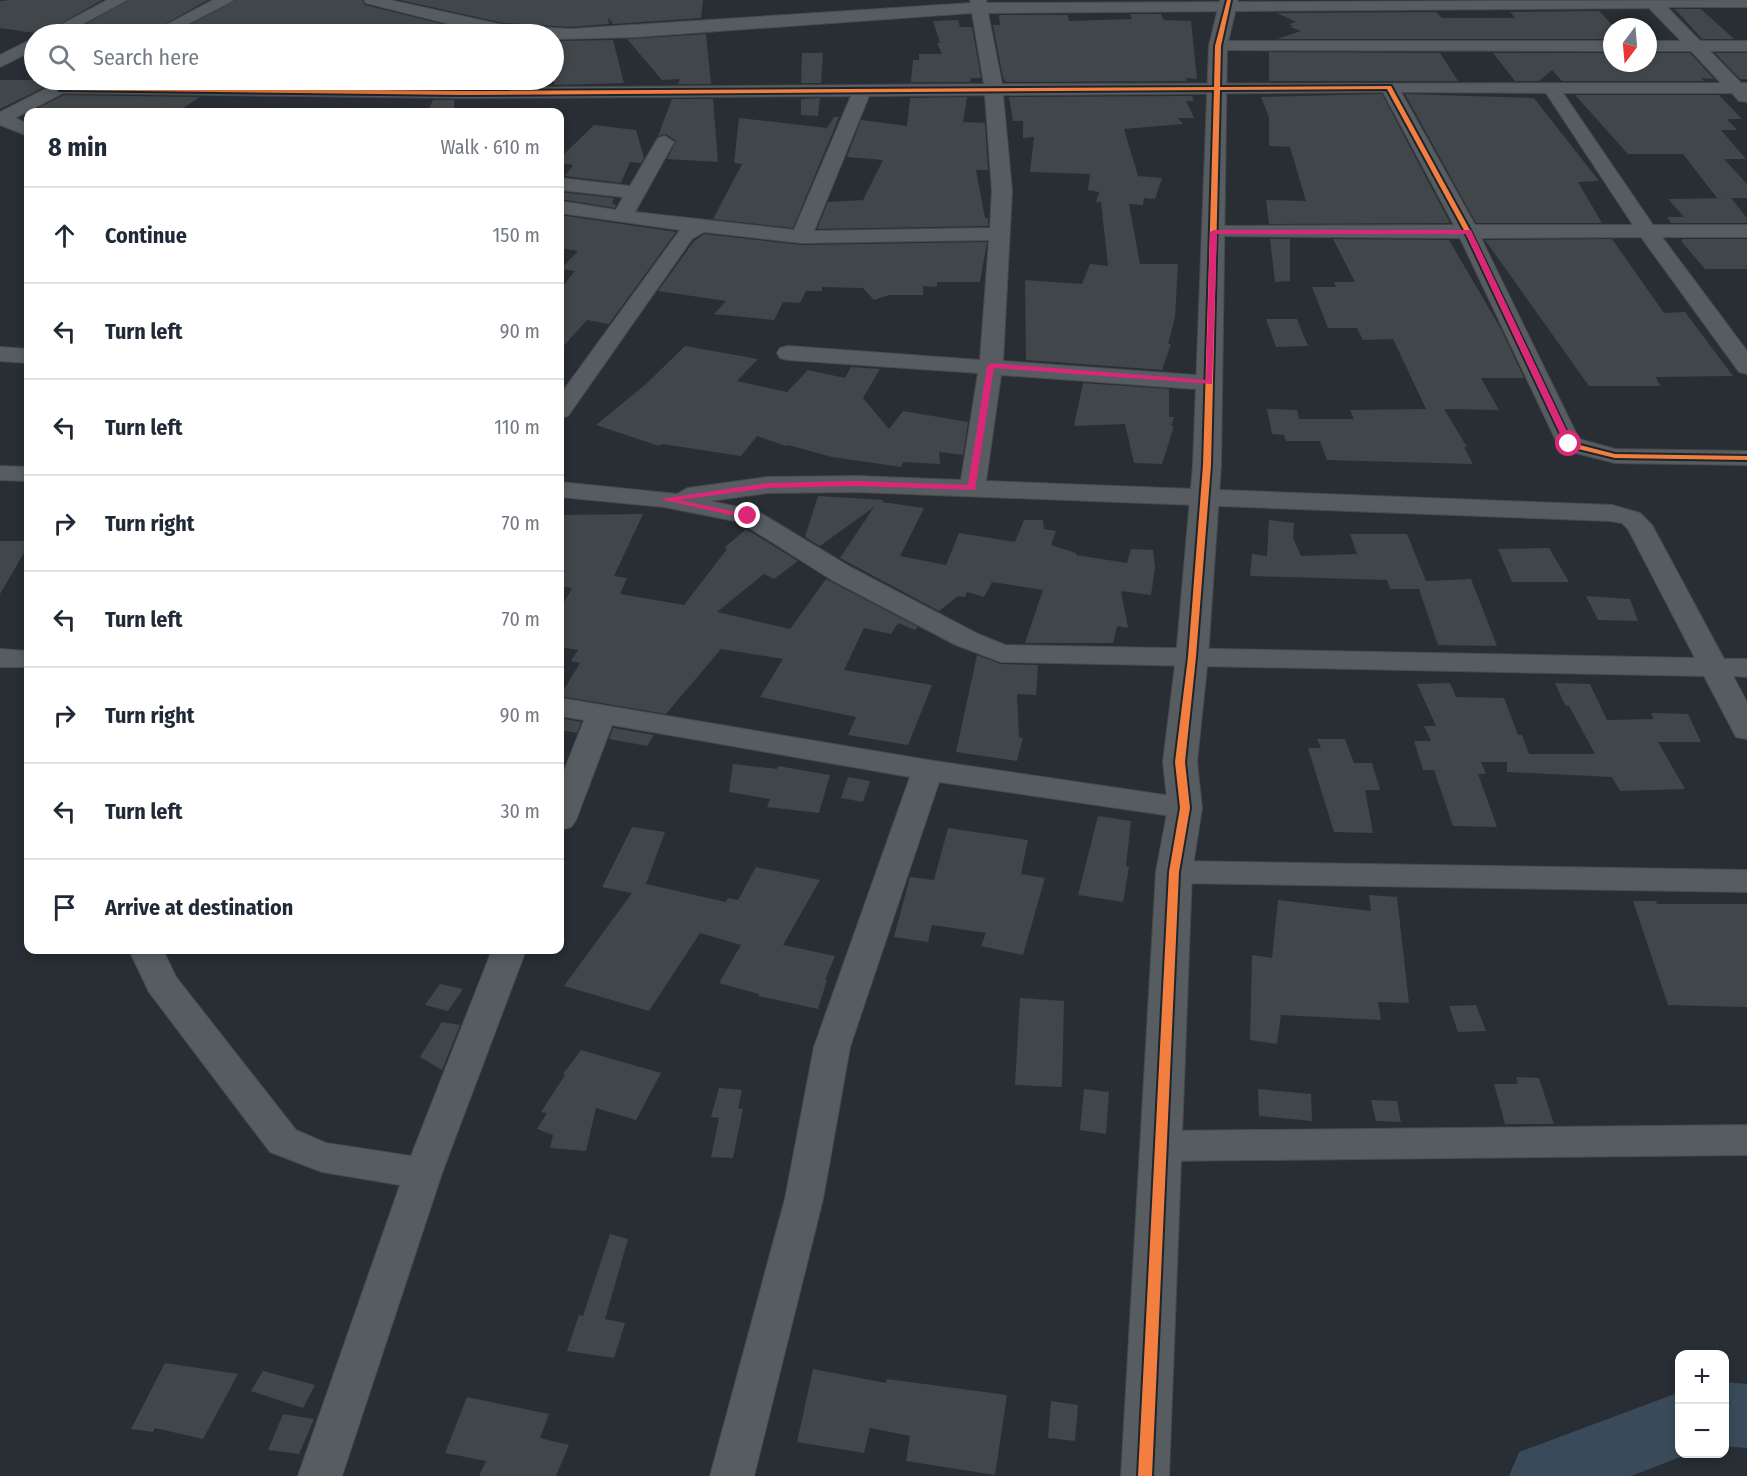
<!DOCTYPE html>
<meta charset="utf-8">
<style>
:root{--surface:#fff;--page:#f2f2f3;--text:#1f2937;--muted:#747a83;--line:#e0e1e3}
body{margin:0;font-family:"Fira Sans Condensed",sans-serif;background:var(--page);color:var(--text)}
.controls{position:absolute;right:18px;bottom:18px;display:grid;overflow:hidden;border-radius:12px;box-shadow:0 3px 9px #0003}
.controls button{width:54px;height:54px;display:grid;place-items:center;padding:0;border:0;border-bottom:2px solid var(--line);background:var(--surface);color:var(--text);font:30px sans-serif}
.compass{position:absolute;left:1603px;top:18px;width:54px;height:54px;border-radius:50%;background:var(--surface);box-shadow:0 3px 9px #0003;rotate:196deg}
.stop{position:absolute;width:18px;height:18px;margin:-14px;border:4px solid #db2777;border-radius:50%;background:#fff}
.stop.end{background:#db2777;border-color:#fff;box-shadow:0 2px 6px #0008}
.list{margin:0;padding:0;list-style:none}
h2{display:flex;justify-content:space-between;align-items:center;height:78px;margin:0;padding:0 24px;font-size:26px}
h2 small{font-size:20px;font-weight:400;color:var(--muted)}
.list li{display:grid;grid-template-columns:39px 1fr auto;gap:18px;align-items:center;box-sizing:border-box;height:96px;padding:0 24px;border-top:2px solid var(--line)}
.list b{display:block;font-size:22px;white-space:nowrap}
.list em{font-size:20px;font-style:normal;color:var(--muted)}
.icon{flex:none;width:33px;height:33px;fill:none;stroke:currentColor;stroke-width:2;stroke-linecap:round;stroke-linejoin:round}
.map{position:relative;flex:none;width:1747px;height:1476px;overflow:hidden}
.search{position:absolute;background:var(--surface);box-shadow:0 3px 9px #0003;left:24px;top:24px;width:540px;height:66px;display:flex;align-items:center;gap:15px;box-sizing:border-box;padding:0 21px;border-radius:33px;color:var(--muted);font-size:22px}
.panel{position:absolute;background:var(--surface);box-shadow:0 3px 9px #0003;left:24px;top:108px;width:540px;height:846px;border-radius:12px}
.map>svg:first-child{display:block}
.lines{fill:none;stroke-linecap:round;stroke-linejoin:round}
.river{fill:#394b5a;fill-rule:evenodd}
.building{fill:#41464b}
.minor-casing{stroke:#464a4e;stroke-width:2}
.tertiary-casing{stroke:#464a4e;stroke-width:2}
.minor{fill:#575c61;fill-rule:evenodd}
.tertiary{fill:#575c61;fill-rule:evenodd}
.cycleway-casing{stroke:#1d252c;stroke-width:4}
.cycleway{fill:#f27e40;fill-rule:evenodd}
.route{fill:#db2777}
</style>
<div class="map">
<svg width="1747" height="1476" viewBox="0 0 1747 1476">
<rect width="100%" height="100%" fill="#282e33"/>
<g class="lines">
<!-- river -->
<path class="river" d="M1724 1382 1747 1384V1448L1724 1446Z
M1680 1392V1454H1688L1631 1476H1509L1519 1452Z"/>
</g>
<!-- building -->
<path class="building" d="M11 0H102L42 34 0 28V1Z
M129 0H208L147 34H68Z
M236 0H362L365 5 483 34H406L408 31H360L358 34H173Z
M400 0H703L701 18 613 24 608 17 609 24 570 27 503 23Z
M1675 9H1701L1734 39H1702Z
M1599 11 1614 27 1612 39H1277L1301 31 1290 27 1293 26 1289 24 1296 22 1277 13 1436 12 1442 18H1515L1510 12Z
M1130 14H1161L1164 20 1191 21 1197 79 1186 78 1187 81 1006 82 1003 78 993 25H1000L999 15H1068L1069 21 1132 19Z
M958 20 960 27H972L981 78H971L970 82H911L913 60H919V54H942L937 43H940L933 21Z
M706 34 711 84H678L680 79 662 80 627 39Z
M613 40 624 83 554 85V41Z
M1269 52 1440 53 1458 81H1269Z
M802 53H823L821 83H801Z
M1493 53H1612V63H1648V53H1690L1714 79 1701 78 1704 81H1562L1552 70 1539 81H1515Z
M1715 53H1747V79H1740Z
M0 80H59L0 109Z
M85 80H226L221 83Z
M1382 94 1450 223 1269 224 1266 200 1306 201 1290 147 1269 146V117L1261 97Z
M1405 94 1534 98 1599 181 1578 182 1602 223H1476Z
M64 95 200 97 177 112H30Z
M1575 95H1719L1742 119H1727L1737 130H1721L1746 159H1724L1747 184V198H1717L1683 154H1628Z
M1192 96 1194 101H1186L1194 118H1178L1183 124 1124 129 1138 176 1162 178 1155 199 1144 198 1143 205 1129 204 1140 264H1178L1175 317 1168 344H1171L1162 370 1026 360 1025 280 1082 284 1090 264 1108 266 1101 202H1096L1099 192 1088 190 1090 174 1030 172 1034 137 1023 138V121H1013L1009 97Z
M967 97 963 122 985 123 988 170H976L985 218H988V226L817 229 828 202 863 200 883 160 847 157 861 120 907 126 910 98Z
M820 98 818 116 801 115V99Z
M672 99H713L718 162 667 159 676 141 666 134 658 136Z
M433 100H454V111H428Z
M834 117H839L793 228 713 219 742 164 734 163 739 118 827 128Z
M594 125 636 130 644 158 641 163 630 162 621 183 565 176 573 165 560 163V158Z
M560 192 614 198 612 204 616 205 615 208 560 199Z
M1731 198 1747 218V223H1671L1667 217H1684L1668 199Z
M560 215 676 232 609 324 587 320 560 350V290L575 271 561 269 578 251 560 248Z
M704 234 801 245 987 242 980 282H937V287L923 286V295H889L874 300 863 288 822 287V291H806L800 303 783 302 774 320 714 314 726 301 658 291 694 241Z
M1270 239H1290V281L1275 282Z
M1333 239 1449 240 1501 329 1524 378H1481L1499 410 1444 409 1467 447H1464L1473 464 1327 460 1320 441H1286L1284 435 1272 434 1267 409 1297 410 1299 419H1354L1350 410 1426 409 1393 339 1363 340 1357 328H1328L1312 287H1336L1334 282H1355Z
M1612 239 1664 313 1685 312 1733 376 1656 377 1660 386H1589L1485 240Z
M1683 239H1747V269H1705L1681 241Z
M1266 319H1297L1308 346 1276 347Z
M685 346 758 359 737 381 787 392 808 370 845 378 851 367 880 369 863 398 889 429 903 411 968 422 963 455 939 452 940 464 903 462 901 467 832 457 788 445 786 446 757 436 741 456 662 444 659 446 596 425 646 384Z
M1083 383 1169 389V417H1174L1171 426H1174L1162 464 1134 463 1125 424 1074 426Z
M818 496 884 500 882 502 924 508 900 556 946 565 959 533 1015 542 1024 520H1043L1044 529 1056 531 1051 545 1076 553V555L1127 563 1131 549 1153 550 1155 568 1151 595 1121 591 1128 628 1117 626 1113 643H1025L1043 590 992 582 984 597 967 592 965 597 958 596 939 611 840 558 874 507 820 546 805 537Z
M643 514 614 576 627 578 620 594 684 605 727 549 724 548 746 529 798 561 774 579 764 574 717 612 790 629 826 579 918 627 915 630 898 623 891 634 864 628 844 670 932 685 908 745 848 735 856 717 760 697 783 659 721 649 666 714 560 696 580 663 571 661 578 650 560 647V610L572 588 560 586V515Z
M1269 520 1294 523 1293 538 1301 556 1357 554 1350 534H1407L1426 581 1471 579 1497 646 1438 645 1419 589H1390L1387 580 1250 576 1252 554 1267 556Z
M0 541H28V546L0 594Z
M1549 548 1569 582H1512L1498 549Z
M1586 596 1630 599 1638 621 1598 620Z
M977 655 1001 664 1038 665 1036 695 1017 694 1019 737 1023 738 1017 761 956 752Z
M1450 683 1456 697 1504 698 1518 735H1522L1529 754H1595L1569 706 1565 705 1555 683 1590 684 1607 720 1654 719 1651 713 1688 714 1701 742H1658L1685 789 1620 791 1612 777 1507 772V762H1481L1486 774H1478L1497 827 1453 826 1434 770H1423L1414 741H1431L1424 726H1436L1417 684Z
M560 718 581 722 577 733 560 730Z
M613 728 654 735 647 746 609 739Z
M1317 739H1345L1354 763H1372L1380 790H1365L1373 833 1334 832 1308 748H1321Z
M733 764 777 769 778 766 830 775 819 813 767 807 770 799 729 792Z
M848 777 870 781 863 802 841 798Z
M1098 816 1131 821 1126 866 1129 867 1123 902 1078 895Z
M632 827 665 832 646 884 726 902 728 898 738 900 756 867 820 880 783 945 835 956 825 980H827L818 1009 758 996 759 994 719 983 741 945 700 933 649 1011 564 986 632 893 602 887Z
M948 828 1028 840 1021 874 1045 878 1023 955 981 946 986 933 932 925 928 942 894 937 910 877 934 880Z
M1369 895 1397 897 1409 1003 1378 1002 1381 1020 1281 1015 1277 1044 1250 1040 1252 955 1272 958 1278 900 1371 911Z
M1633 901H1656L1657 904H1747V1007L1668 1005Z
M440 984 463 989 448 1011 425 1005Z
M1020 998 1064 1001 1062 1087 1015 1085Z
M1476 1005 1486 1031 1458 1032 1449 1006Z
M442 1022 460 1025 442 1070 420 1057Z
M581 1050 661 1073 636 1120 596 1108 586 1151 550 1148 553 1135 537 1129 547 1113 541 1112 565 1075 563 1074Z
M1516 1077 1539 1078 1554 1124H1505L1494 1084H1518Z
M719 1088 742 1090 738 1108 743 1109 733 1158 711 1157 719 1118 711 1117Z
M1084 1089 1109 1092 1106 1134 1080 1130Z
M1258 1089 1311 1094 1312 1121 1259 1116Z
M1371 1100 1397 1101 1401 1122 1376 1121Z
M610 1234 628 1239 605 1319 625 1323 614 1358 567 1351 579 1315 583 1316Z
M165 1363 238 1374 203 1439 155 1428 153 1432 131 1429Z
M813 1369 886 1383 887 1379 1007 1395 995 1475 906 1461 910 1436 870 1428 864 1453 797 1442Z
M263 1371 315 1385 303 1408 251 1391Z
M467 1397 549 1414 540 1438 569 1445 556 1476H479L486 1461 445 1453Z
M1051 1401 1078 1405 1075 1441 1048 1438Z
M283 1414 314 1419 299 1454 268 1450Z"/>
<g class="lines">
<defs>
<path id="minor" d="M107 0H127L64 34H44Z
M213 0H234L169 34H149Z
M364 0H390L503 25 570 29 971 3 970 0H986L987 3 1747 0V7H1667L1700 41H1747V51H1710L1741 83H1747V102L1739 101 1732 93H1563L1653 225H1747V237H1662L1747 351V374L1739 372 1641 237 1481 238 1579 439 1615 449 1747 451V465L1615 463 1560 449 1460 238 1207 236 1204 232 1207 228 1214 226 1454 225 1383 92 1003 95 1012 191 1003 361 1209 376 1217 378 1221 383 1217 388 1209 390 1001 375 986 481 1612 505 1640 513 1652 525 1724 659H1747V677L1733 676 1747 702V739L1736 737 1704 676 1001 662 956 645 832 580 740 522 664 507 560 497V482L677 494 688 488 767 477 857 476 961 480 978 373 788 360 780 358 777 353 780 348 788 346 980 360 989 240 801 243 704 232 692 239 568 416 560 418V395L680 230 560 213V201L616 210 623 197 560 190V178L630 186 658 138 665 136 674 142 635 212 794 230 851 96 462 98 63 93 15 118 28 124V136L0 125V112L63 80H83L82 83 462 88 984 84 972 13 636 37 559 39H554V34H500L481 32 366 3ZM1649 8 1681 41H1648V51H1691L1721 83 1002 84 988 13ZM1401 92 1546 93 1633 225H1475ZM985 95 992 191 990 228 814 231 869 96ZM857 492 1611 521 1622 523 1628 529 1695 658 1005 645 976 633 852 568 757 511 710 501 767 493Z
M34 38V50L0 67V55Z
M1218 41H1612V51L1212 50 1210 46 1212 42Z
M0 347 28 349V363L0 361Z
M0 466 28 467V481L0 480Z
M0 649 28 651V667H0Z
M560 698 928 760 1185 798 1196 801 1201 808 1196 815 1185 818 939 782 850 1047 823 1199 754 1476H710L785 1199 814 1047 910 777 612 725 576 820 571 827 560 830V781L584 720 560 716Z
M1174 861 1747 870V892L1174 883 1162 880 1158 872 1162 864Z
M129 950H163L176 977 296 1130 326 1143 411 1156 492 950H526L442 1173 342 1476H298L400 1185 322 1172 270 1152 149 992Z
M1747 1125V1155L1161 1161 1148 1157 1142 1146 1148 1135 1161 1131Z"/>
<path id="tertiary" d="M1220 0H1238L1227 46 1221 465 1208 657 1197 762 1202 808 1192 872 1169 1476H1121L1156 872 1168 808 1163 762 1176 657 1193 465 1209 46Z"/>
</defs>
<!-- minor casing -->
<use href="#minor" class="minor-casing"/>
<!-- tertiary casing -->
<use href="#tertiary" class="tertiary-casing"/>
<!-- minor -->
<use href="#minor" class="minor"/>
<!-- tertiary -->
<use href="#tertiary" class="tertiary"/>
<defs>
<path id="cycleway" d="M1227 0H1231L1221 46 1220 87 1391 86 1471 232 1572 443 1615 454 1747 456V460L1615 458 1566 446 1465 232 1387 89 1220 90 1211 465 1196 657 1185 762 1190 808 1179 872 1152 1476H1138L1169 872 1180 808 1175 762 1188 657 1203 465 1214 90 462 95 60 90 57 88 60 86 462 91 1214 87 1215 46Z"/>
</defs>
<!-- cycleway casing -->
<use href="#cycleway" class="cycleway-casing"/>
<!-- cycleway -->
<use href="#cycleway" class="cycleway"/>
</g>
<!-- route -->
<path class="route" d="M1214 230H1471L1573 444 1569 447 1565 444 1466 234H1217L1212 384 994 368 975 490 857 486 767 488 679 500 751 515 748 519 660 499 767 483 857 481 968 485 987 366 991 363 1206 380 1210 232Z"/>
</svg>
<div class="controls">
<button>+</button>
<button>−</button>
</div>
<svg class="compass" viewBox="-18 -18 36 36"><path d="M0-13l5 13h-10z" fill="#e53935"/><path d="M0 13l5-13h-10z" fill="#747a83"/></svg>
<div class="stop" style="left:1569px;top:444px"></div>
<div class="stop end" style="left:748px;top:516px"></div>
<div class="search"><svg class="icon" aria-label="search" viewBox="0 0 24 24"><circle cx="10" cy="10" r="6"/><path d="M15 15l6 6"/></svg>Search here</div>
<section class="panel">
<h2>8 min<small>Walk · 610 m</small></h2>
<ul class="list">
<li><svg class="icon" aria-label="ahead" viewBox="0 0 24 24"><path d="M12 20V5M6 11l6-6 6 6"/></svg><div><b>Continue</b></div><em>150 m</em></li>
<li><svg class="icon" aria-label="left" viewBox="0 0 24 24"><path d="M17 20v-9H6M10 6l-5 5 5 5"/></svg><div><b>Turn left</b></div><em>90 m</em></li>
<li><svg class="icon" aria-label="left" viewBox="0 0 24 24"><path d="M17 20v-9H6M10 6l-5 5 5 5"/></svg><div><b>Turn left</b></div><em>110 m</em></li>
<li><svg class="icon" aria-label="right" viewBox="0 0 24 24"><path d="M7 20v-9h11M14 6l5 5-5 5"/></svg><div><b>Turn right</b></div><em>70 m</em></li>
<li><svg class="icon" aria-label="left" viewBox="0 0 24 24"><path d="M17 20v-9H6M10 6l-5 5 5 5"/></svg><div><b>Turn left</b></div><em>70 m</em></li>
<li><svg class="icon" aria-label="right" viewBox="0 0 24 24"><path d="M7 20v-9h11M14 6l5 5-5 5"/></svg><div><b>Turn right</b></div><em>90 m</em></li>
<li><svg class="icon" aria-label="left" viewBox="0 0 24 24"><path d="M17 20v-9H6M10 6l-5 5 5 5"/></svg><div><b>Turn left</b></div><em>30 m</em></li>
<li><svg class="icon" aria-label="arrive" viewBox="0 0 24 24"><path d="M6 21V4h12l-3 4 3 4H6"/></svg><div><b>Arrive at destination</b></div></li>
</ul>
</section>
</div>
